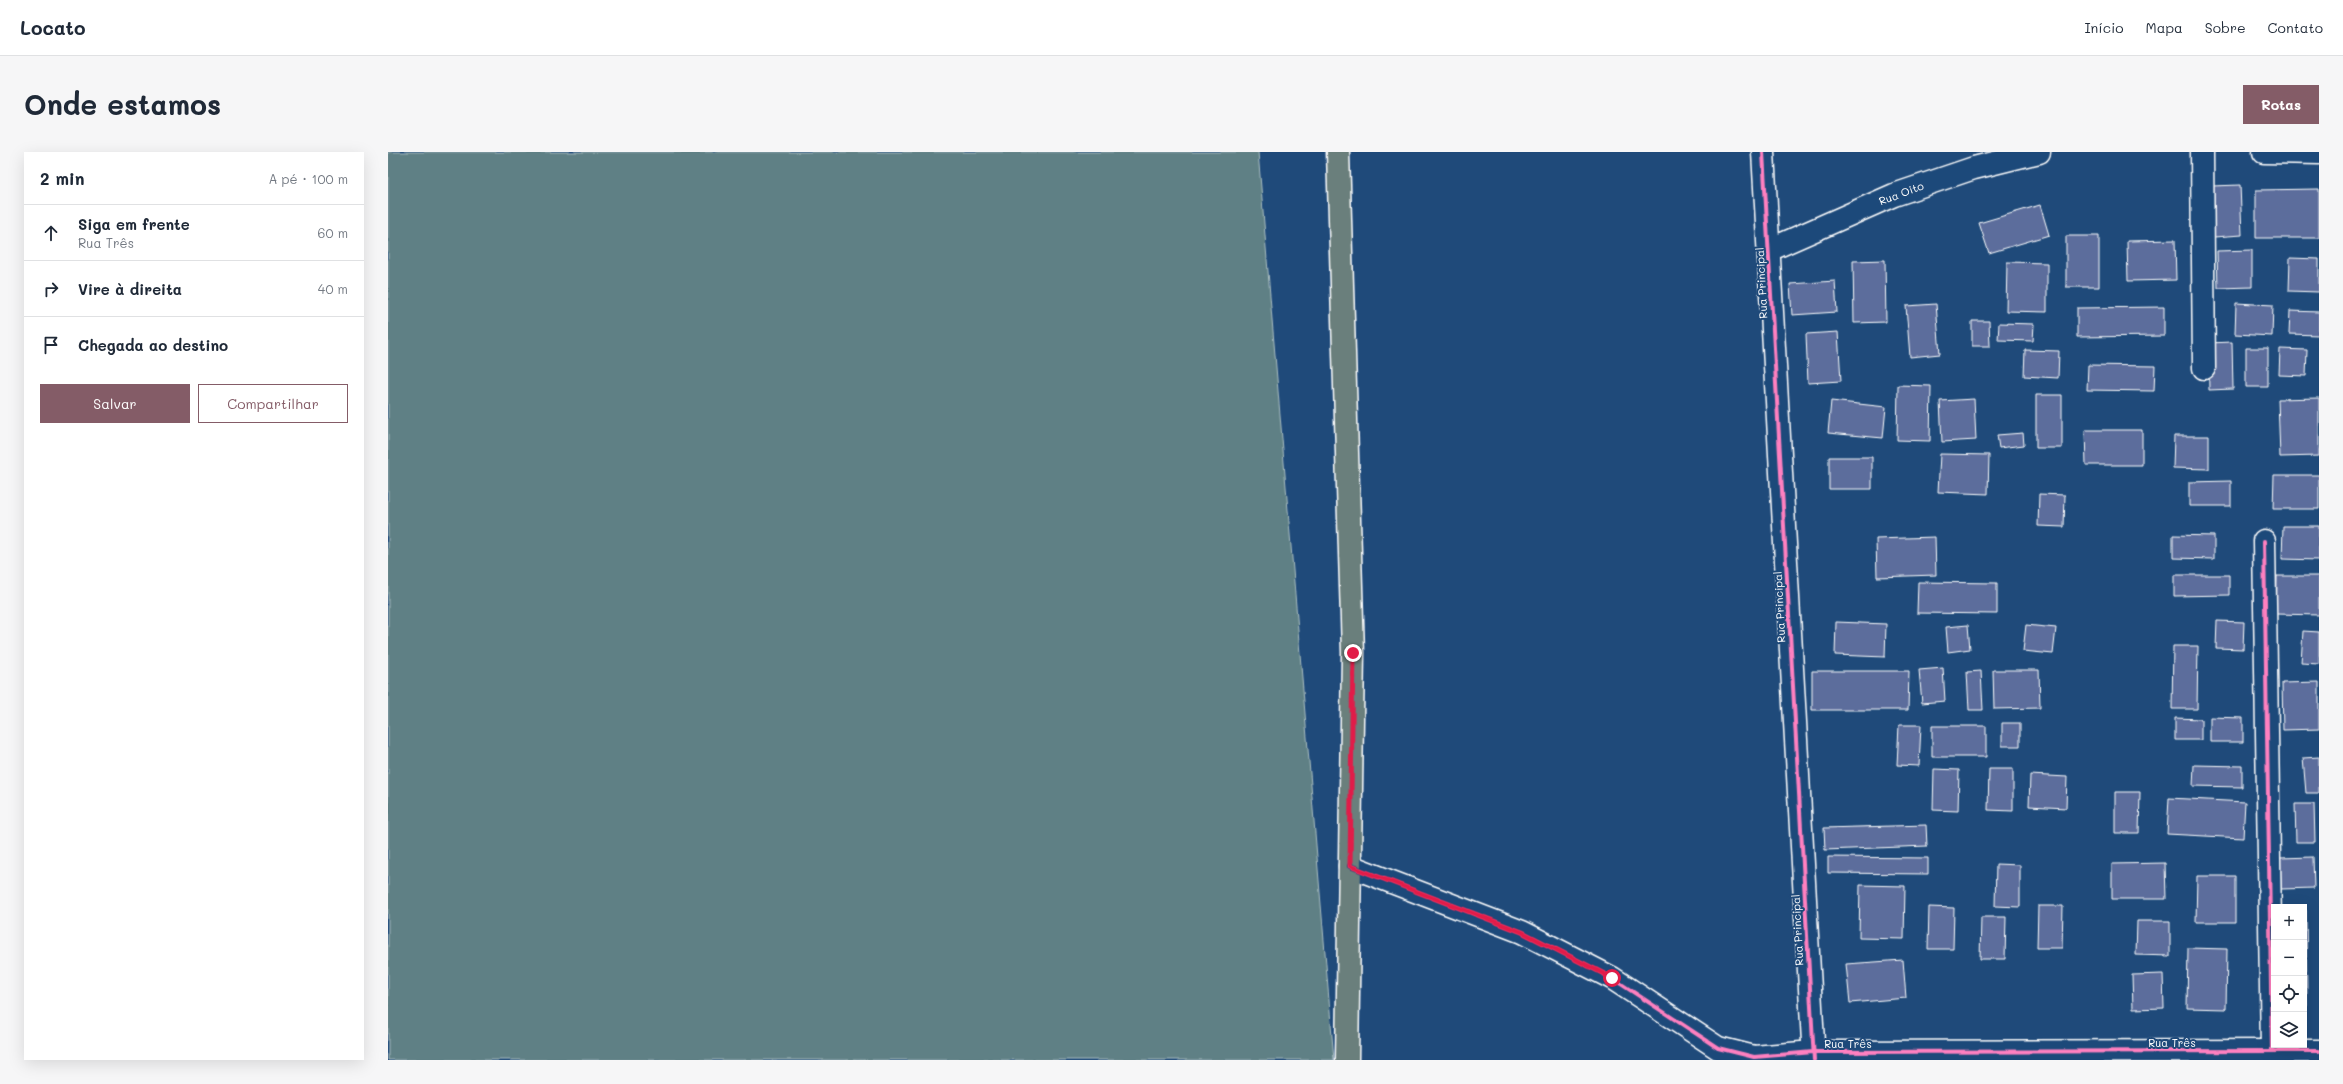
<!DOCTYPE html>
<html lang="pt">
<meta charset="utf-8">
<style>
:root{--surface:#fff;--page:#f6f6f7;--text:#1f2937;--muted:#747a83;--line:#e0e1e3;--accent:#845c67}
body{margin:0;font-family:Mali,sans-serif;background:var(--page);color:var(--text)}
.controls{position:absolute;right:12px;bottom:12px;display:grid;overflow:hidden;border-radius:0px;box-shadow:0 4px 16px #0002}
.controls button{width:36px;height:36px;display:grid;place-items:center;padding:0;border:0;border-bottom:1px solid var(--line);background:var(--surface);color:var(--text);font:20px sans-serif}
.stop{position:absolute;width:12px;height:12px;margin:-9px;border:3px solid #e11d48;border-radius:50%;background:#fff}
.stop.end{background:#e11d48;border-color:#fff;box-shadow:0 1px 4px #0008}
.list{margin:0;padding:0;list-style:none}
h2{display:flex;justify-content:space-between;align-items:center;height:52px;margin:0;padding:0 16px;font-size:17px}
h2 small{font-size:13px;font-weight:400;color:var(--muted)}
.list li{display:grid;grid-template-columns:26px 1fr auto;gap:12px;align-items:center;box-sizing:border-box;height:56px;padding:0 16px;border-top:1px solid var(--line)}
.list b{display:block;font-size:15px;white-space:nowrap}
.list p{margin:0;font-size:13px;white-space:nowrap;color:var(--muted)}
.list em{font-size:13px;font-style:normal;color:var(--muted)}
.actions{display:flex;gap:8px;padding:12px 16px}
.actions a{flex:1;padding:9px 0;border:1px solid var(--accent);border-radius:0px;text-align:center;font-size:14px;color:var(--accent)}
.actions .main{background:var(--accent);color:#fff}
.icon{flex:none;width:22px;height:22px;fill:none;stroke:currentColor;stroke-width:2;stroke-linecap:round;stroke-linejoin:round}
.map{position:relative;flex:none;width:1931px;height:908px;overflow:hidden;border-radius:0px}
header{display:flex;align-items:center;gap:24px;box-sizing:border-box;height:56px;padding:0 20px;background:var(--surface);border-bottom:1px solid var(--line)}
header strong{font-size:19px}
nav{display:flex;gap:22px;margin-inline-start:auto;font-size:14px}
.intro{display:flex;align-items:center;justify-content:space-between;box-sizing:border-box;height:96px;padding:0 24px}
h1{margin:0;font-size:28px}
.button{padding:10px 18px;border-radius:0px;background:var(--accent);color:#fff;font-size:14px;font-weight:700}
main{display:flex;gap:24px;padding:0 24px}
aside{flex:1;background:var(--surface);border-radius:0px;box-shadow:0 4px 16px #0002}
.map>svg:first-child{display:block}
.green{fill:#5e8085;stroke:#aec0c2}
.building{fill:#5b6d9c;stroke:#fff}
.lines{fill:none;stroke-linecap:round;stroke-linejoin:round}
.street-casing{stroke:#fff;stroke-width:25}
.primary-casing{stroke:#fff;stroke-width:25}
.street{stroke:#1f4a7a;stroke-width:22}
.primary{stroke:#6b7f7c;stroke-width:22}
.cycleway-casing{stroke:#1f4a7a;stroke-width:6}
.cycleway{stroke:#ff80c0;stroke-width:4}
.route{stroke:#e11d48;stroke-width:5}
.labels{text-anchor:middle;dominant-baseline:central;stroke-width:4;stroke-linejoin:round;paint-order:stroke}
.street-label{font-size:11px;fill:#fff;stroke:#1f4a7a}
</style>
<header>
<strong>Locato</strong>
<nav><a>Início</a><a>Mapa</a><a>Sobre</a><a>Contato</a></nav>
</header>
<div class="intro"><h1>Onde estamos</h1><a class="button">Rotas</a></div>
<main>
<aside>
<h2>2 min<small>A pé · 100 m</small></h2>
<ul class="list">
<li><svg class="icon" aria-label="ahead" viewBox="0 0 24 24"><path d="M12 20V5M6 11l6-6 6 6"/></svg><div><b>Siga em frente</b><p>Rua Três</p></div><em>60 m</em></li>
<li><svg class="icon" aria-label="right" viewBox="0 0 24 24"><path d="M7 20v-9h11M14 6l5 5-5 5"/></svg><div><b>Vire à direita</b></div><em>40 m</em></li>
<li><svg class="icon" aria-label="arrive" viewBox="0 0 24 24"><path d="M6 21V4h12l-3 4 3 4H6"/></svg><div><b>Chegada ao destino</b></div></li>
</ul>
<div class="actions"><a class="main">Salvar</a><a>Compartilhar</a></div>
</aside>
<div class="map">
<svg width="1931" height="908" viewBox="0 0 1931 908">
<rect width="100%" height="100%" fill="#1f4a7a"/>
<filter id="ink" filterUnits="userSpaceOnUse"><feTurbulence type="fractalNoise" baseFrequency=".025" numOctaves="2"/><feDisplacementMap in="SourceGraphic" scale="8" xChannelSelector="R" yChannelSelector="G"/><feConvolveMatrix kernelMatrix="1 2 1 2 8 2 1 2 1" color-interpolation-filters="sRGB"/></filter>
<g filter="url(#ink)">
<!-- green -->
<path class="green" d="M0 0H870L946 908H0Z"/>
<!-- building -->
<path class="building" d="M1852 33 1854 83 1826 85 1824 34Z
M1931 37V86H1868V38Z
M1652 53 1661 83 1601 101 1591 71Z
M1678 84H1711V135H1678Z
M1787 88 1788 128 1740 129 1739 89Z
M1864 98V135L1830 136 1829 99Z
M1902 106 1931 107V140L1901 139Z
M1497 108 1498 170 1466 171 1465 109Z
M1619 110 1659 111V160L1618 159Z
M1447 129 1449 160 1404 163 1402 132Z
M1848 151 1885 153 1884 184 1847 182Z
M1548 152 1552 202 1522 205 1518 154Z
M1776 155V184L1689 185V156Z
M1902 159 1931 160V183L1901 182Z
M1584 169H1601L1602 194H1584Z
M1611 171 1646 172 1645 189 1610 188Z
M1450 180 1453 229 1420 231 1418 182Z
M1844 190 1845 237 1821 238 1820 191Z
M1858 196H1880V235H1858Z
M1892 197 1919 198 1918 224 1891 223Z
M1637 198 1671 199 1670 226 1636 224Z
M1700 213 1767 214 1766 239 1699 238Z
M1510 233 1543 234 1542 289 1509 288Z
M1648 243H1674V296H1648Z
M1931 246V304L1892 305 1890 247Z
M1586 247 1588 288 1554 290 1552 249Z
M1443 249 1498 255 1495 286 1440 281Z
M1697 278H1754V313H1698Z
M1635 281 1636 293 1611 296 1609 283Z
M1786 284H1821V317L1785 316Z
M1552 302 1601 303 1600 342 1550 340Z
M1441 305H1484V337H1441Z
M1886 323H1931V357H1885Z
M1843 329V354H1801V330Z
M1651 342 1677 343 1676 375 1650 374Z
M1895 374H1931V408L1894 407Z
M1785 383 1826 384V407L1785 406Z
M1547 385 1548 423 1489 425 1488 387Z
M1786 423H1841V443L1786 444Z
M1889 424H1931V463L1888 462Z
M1530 430 1609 431V462L1529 461Z
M1829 469 1856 470 1855 497 1828 496Z
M1448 470 1498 472 1497 505 1447 503Z
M1580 473 1582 497 1560 500 1558 475Z
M1638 473 1668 476 1665 502 1635 499Z
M1915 479 1931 480V512L1913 511Z
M1785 494H1810L1809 557H1784Z
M1555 516 1557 549 1534 551 1531 518Z
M1605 518H1651L1652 556 1606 557Z
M1424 519H1521L1520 558H1424Z
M1593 519 1595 558H1581L1579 520Z
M1931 530V577L1895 578 1894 531Z
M1822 565 1855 566V590H1822Z
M1787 566 1813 567V588H1787Z
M1614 571H1632V594H1614Z
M1511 573H1533L1531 614 1509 613Z
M1544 574H1598V605H1544Z
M1931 605V641H1918L1915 606Z
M1806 613 1854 614V635L1805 634Z
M1546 617 1571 618 1570 659 1545 658Z
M1601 617H1625V659L1600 658Z
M1642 623 1679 625 1678 656 1641 654Z
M1727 640H1752L1751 681H1727Z
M1781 646 1857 650 1855 686 1779 682Z
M1907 652H1926L1927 690H1908Z
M1538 673 1539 694 1437 698 1436 676Z
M1440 705 1540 706V722L1440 721Z
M1925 705 1926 736 1893 737 1892 706Z
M1777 711 1778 747H1724V712Z
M1608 712 1632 713V755L1607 754Z
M1809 724H1847V770H1808Z
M1472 733 1517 734 1516 787 1471 786Z
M1650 754H1675L1674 796H1649Z
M1541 755 1566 756 1565 797H1540Z
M1916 758H1918L1919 854H1916Z
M1593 765H1618L1617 807H1592Z
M1749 769H1782V804L1748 803Z
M1800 796 1839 797 1838 857 1799 856Z
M1515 808 1518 846 1462 851 1458 812Z
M1775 822 1776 856 1745 857 1744 823Z"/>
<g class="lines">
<defs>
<path id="street" d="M1375 0 1426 908
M1814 0 1816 216
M1876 0 1931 1
M1381 98 1506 43 1586 16 1651 0
M1876 389 1884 899
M962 714 1134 780 1224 826 1330 896 1366 905 1425 900 1931 899"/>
<path id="primary" d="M950 0 965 501 959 908"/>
</defs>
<!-- street casing -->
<use href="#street" class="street-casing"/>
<!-- primary casing -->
<use href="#primary" class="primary-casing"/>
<!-- street -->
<use href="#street" class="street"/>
<!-- primary -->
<use href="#primary" class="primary"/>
<defs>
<path id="cycleway" d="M1375 0 1426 908
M1876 389 1884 899
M962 714 1134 780 1224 826 1330 896 1366 905 1425 900 1931 899"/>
</defs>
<!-- cycleway casing -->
<use href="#cycleway" class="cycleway-casing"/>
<!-- cycleway -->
<use href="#cycleway" class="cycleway"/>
</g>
</g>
<g class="lines" filter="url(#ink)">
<!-- route -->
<path class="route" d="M965 501 962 714 1134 780 1224 826"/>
</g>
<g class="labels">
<!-- street labels -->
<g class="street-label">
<text transform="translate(1513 41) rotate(-21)">Rua Oito</text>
<text transform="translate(1373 131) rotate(-93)">Rua Principal</text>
<text transform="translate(1391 455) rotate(-93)">Rua Principal</text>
<text transform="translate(1409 778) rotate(-93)">Rua Principal</text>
<text x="1784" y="890">Rua Três</text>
<text x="1460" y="891">Rua Três</text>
</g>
</g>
</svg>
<div class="controls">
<button>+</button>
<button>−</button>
<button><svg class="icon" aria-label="locate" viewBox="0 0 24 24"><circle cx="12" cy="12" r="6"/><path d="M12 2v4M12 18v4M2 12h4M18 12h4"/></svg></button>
<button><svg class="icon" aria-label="layers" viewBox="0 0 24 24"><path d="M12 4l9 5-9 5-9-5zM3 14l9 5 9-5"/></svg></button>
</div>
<div class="stop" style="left:1224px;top:826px"></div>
<div class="stop end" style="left:965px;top:501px"></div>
</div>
</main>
